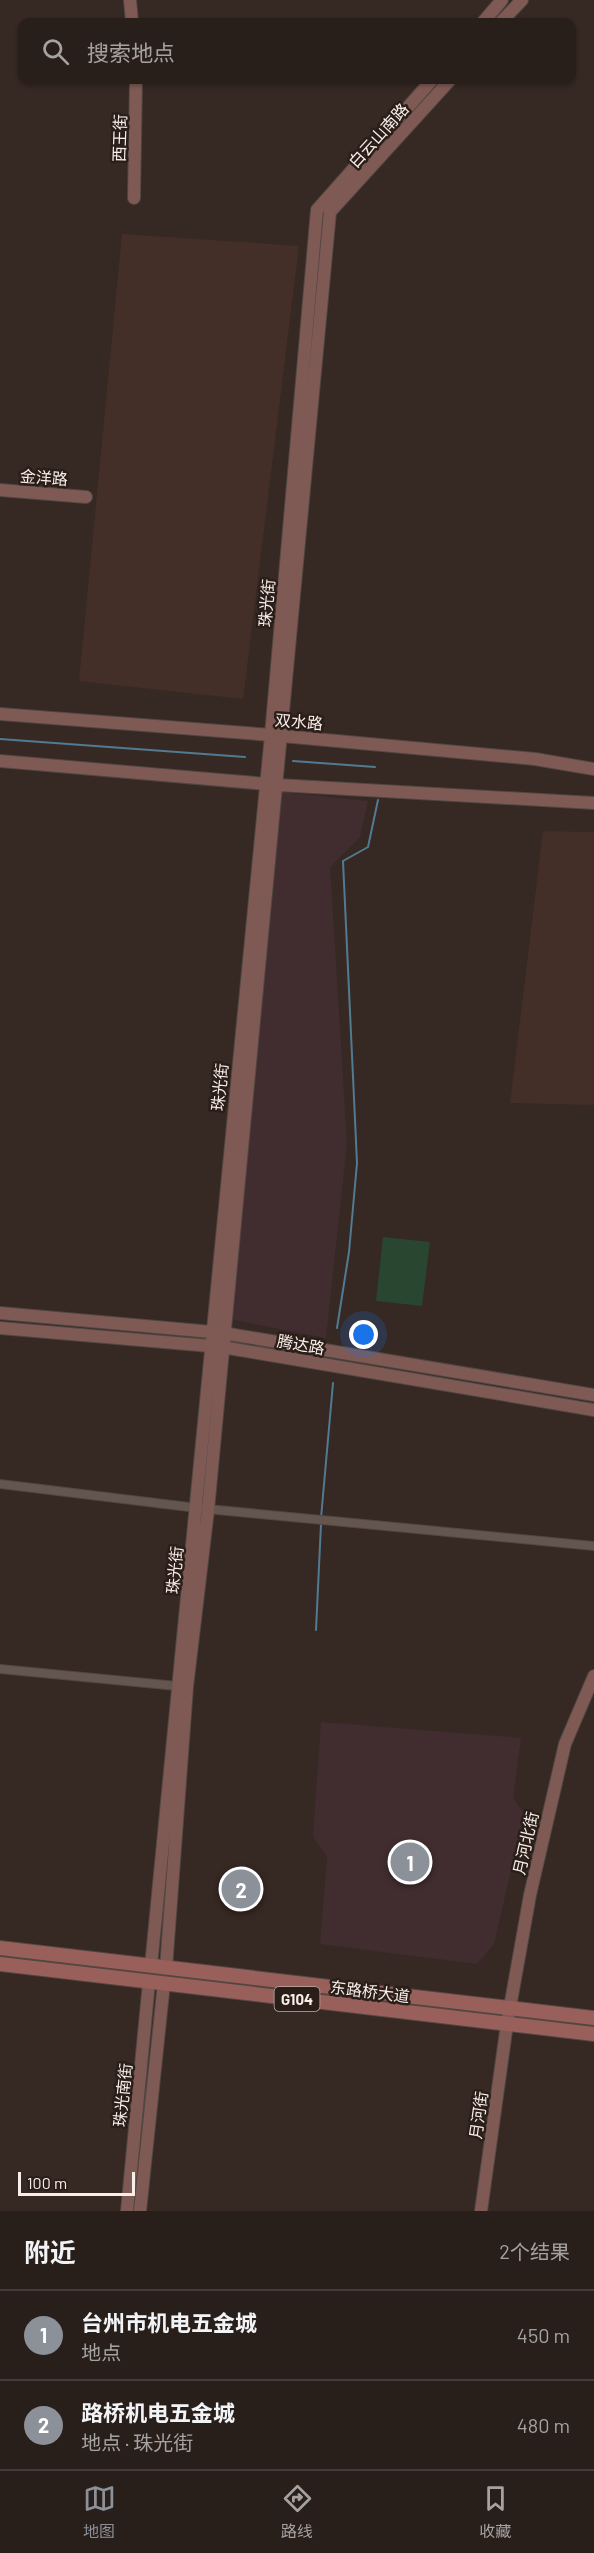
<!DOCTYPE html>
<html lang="zh">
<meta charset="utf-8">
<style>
:root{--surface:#281e1a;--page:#342b27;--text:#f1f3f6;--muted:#a5a2a2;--line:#443c39;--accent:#8c9099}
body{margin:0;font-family:Barlow,"Noto Sans SC",sans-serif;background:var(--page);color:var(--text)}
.scale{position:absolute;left:18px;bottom:15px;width:117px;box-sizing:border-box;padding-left:6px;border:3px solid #f7eeea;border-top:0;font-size:16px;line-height:21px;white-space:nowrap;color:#f7eeea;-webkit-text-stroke:4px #2b1e19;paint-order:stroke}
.you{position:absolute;left:364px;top:1335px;width:21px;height:21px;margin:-15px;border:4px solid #fff;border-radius:50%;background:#1a73e8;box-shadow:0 0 0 9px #1a73e833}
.badge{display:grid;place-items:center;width:39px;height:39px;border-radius:50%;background:var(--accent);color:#fff;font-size:20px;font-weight:700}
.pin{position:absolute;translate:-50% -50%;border:3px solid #fff;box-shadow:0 2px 6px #0006}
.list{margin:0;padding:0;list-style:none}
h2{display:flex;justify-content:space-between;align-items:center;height:78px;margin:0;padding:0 24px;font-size:26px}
h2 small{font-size:20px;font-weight:400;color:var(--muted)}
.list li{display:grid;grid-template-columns:39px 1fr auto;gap:18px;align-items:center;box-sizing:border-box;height:90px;padding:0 24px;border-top:2px solid var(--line)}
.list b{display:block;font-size:22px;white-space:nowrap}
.list p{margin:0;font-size:20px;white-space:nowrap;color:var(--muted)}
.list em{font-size:20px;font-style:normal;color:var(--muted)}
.icon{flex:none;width:33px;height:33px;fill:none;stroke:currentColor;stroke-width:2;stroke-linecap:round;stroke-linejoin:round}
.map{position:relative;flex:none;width:594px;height:2211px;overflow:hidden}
.search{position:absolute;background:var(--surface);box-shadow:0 2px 4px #0004;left:18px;right:18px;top:18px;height:66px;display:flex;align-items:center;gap:15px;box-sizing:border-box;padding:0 21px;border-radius:12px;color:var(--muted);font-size:22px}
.sheet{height:258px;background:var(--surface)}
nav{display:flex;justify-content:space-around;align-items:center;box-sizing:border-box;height:84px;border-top:2px solid var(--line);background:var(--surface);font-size:16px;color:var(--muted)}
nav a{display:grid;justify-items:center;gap:3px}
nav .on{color:var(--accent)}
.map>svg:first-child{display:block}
.commercial{fill:#412d30}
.built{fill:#432f27}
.green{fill:#294631}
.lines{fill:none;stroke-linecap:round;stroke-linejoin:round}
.stream{stroke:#517b91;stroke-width:2}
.street-casing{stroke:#514641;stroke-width:10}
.secondary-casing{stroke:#514641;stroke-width:14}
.primary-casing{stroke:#514641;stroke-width:16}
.street{stroke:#64554f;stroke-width:8}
.secondary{stroke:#7f5a55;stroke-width:12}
.primary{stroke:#995f5b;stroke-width:14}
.labels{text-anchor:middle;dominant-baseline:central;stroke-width:5;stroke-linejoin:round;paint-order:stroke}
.shield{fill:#2b1e19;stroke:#bab0ab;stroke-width:1.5}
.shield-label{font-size:15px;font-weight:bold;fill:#f7eeea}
.street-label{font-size:16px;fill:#f7eeea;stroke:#2b1e19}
</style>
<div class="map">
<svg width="594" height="2211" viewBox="0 0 594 2211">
<rect width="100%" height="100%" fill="#362823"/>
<!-- commercial -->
<path class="commercial" d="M282 792 368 801 360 837 330 867 347 1143 326 1338 224 1318Z
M321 1722 521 1738 513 1797 524 1814 494 1944 477 1964 320 1944 327 1857 313 1836Z"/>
<!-- built -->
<path class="built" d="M122 234 299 246 243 699 79 681Z
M543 831 594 832V1105L510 1103Z"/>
<!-- green -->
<path class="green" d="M383 1237 430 1242 422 1306 376 1301Z"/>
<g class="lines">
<!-- stream -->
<path class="stream" d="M0 739 245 757
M293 761 375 767
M337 1328 349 1252 357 1163 343 861 368 847 378 800
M321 1518 333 1383
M316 1630 321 1524"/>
<defs>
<path id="street" d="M0 1484 197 1508 594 1546
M0 1669 177 1686"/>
<path id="secondary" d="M130 0 132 22
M483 22 502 0
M501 22 522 0
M134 198 136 80
M0 490 86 497
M0 714 271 735 535 759 594 769
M0 761 278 785 594 803
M0 1313 223 1333 594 1395
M0 1328 222 1347 594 1410
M151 1966 271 735 317 210 432 80
M166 1968 187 1687 208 1510 330 212 450 80
M127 2211 149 1982
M140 2211 164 1983
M481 2211 507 2024 530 1895 565 1744 594 1676"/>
<path id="primary" d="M0 1948 594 2018
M0 1964 594 2034"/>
</defs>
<!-- street casing -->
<use href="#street" class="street-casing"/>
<!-- secondary casing -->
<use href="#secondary" class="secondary-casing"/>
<!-- primary casing -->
<use href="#primary" class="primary-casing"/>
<!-- street -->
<use href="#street" class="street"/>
<!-- secondary -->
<use href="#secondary" class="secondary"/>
<!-- primary -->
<use href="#primary" class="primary"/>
</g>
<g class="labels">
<!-- shield labels -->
<rect class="shield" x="274.5" y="1987" width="45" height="24" rx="4.5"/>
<g class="shield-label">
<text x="297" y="1999">G104</text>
</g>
<!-- street labels -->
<g class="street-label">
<text transform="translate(378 135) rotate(-48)">白云山南路</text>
<text transform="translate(119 138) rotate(-88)">西王街</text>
<text transform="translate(44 477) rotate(4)">金洋路</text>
<text transform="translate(266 603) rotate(-85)">珠光街</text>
<text transform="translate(299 721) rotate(5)">双水路</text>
<text transform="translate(219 1087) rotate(-84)">珠光街</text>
<text transform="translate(301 1344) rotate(10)">腾达路</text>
<text transform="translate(174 1570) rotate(-84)">珠光街</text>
<text transform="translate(525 1843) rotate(-77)">月河北街</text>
<text transform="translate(370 1991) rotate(7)">东路桥大道</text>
<text transform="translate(122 2095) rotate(-84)">珠光南街</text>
<text transform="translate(478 2115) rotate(-82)">月河街</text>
</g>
</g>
</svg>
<div class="scale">100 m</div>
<div class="you"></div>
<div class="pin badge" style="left:410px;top:1862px">1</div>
<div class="pin badge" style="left:241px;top:1889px">2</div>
<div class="search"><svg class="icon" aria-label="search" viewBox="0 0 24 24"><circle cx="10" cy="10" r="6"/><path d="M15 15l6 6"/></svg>搜索地点</div>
</div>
<section class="sheet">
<h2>附近<small>2个结果</small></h2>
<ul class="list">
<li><span class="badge">1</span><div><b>台州市机电五金城</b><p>地点</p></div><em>450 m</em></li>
<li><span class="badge">2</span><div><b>路桥机电五金城</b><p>地点 · 珠光街</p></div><em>480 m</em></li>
</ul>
</section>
<nav>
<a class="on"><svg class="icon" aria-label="map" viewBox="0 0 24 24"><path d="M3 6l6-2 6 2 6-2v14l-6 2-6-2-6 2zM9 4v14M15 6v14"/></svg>地图</a>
<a><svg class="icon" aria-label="directions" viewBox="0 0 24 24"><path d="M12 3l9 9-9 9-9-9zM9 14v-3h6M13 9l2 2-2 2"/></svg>路线</a>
<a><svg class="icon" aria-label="saved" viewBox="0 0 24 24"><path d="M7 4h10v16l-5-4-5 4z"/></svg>收藏</a>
</nav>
